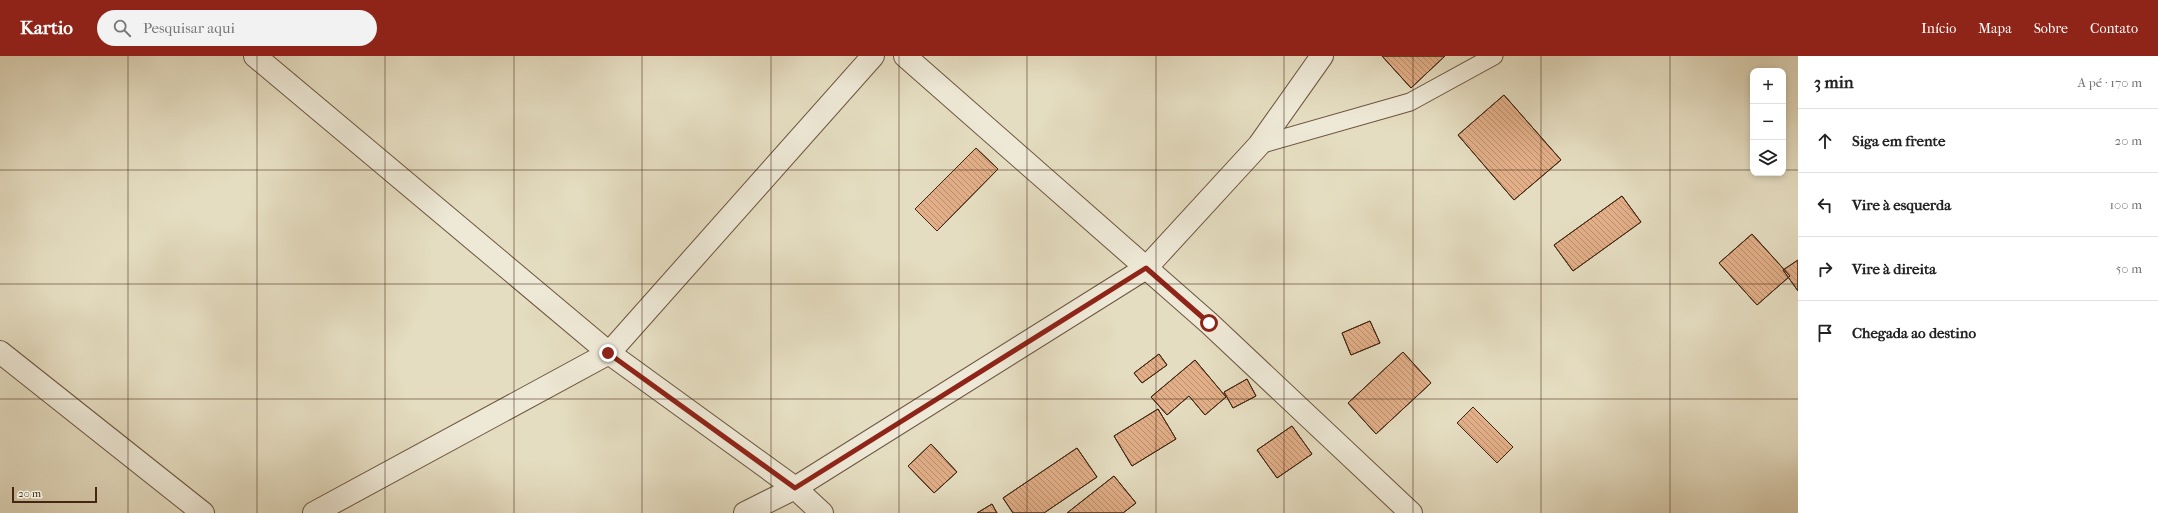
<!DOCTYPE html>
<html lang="pt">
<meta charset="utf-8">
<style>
:root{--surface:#fff;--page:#f2f2f2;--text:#222;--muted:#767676;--line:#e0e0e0;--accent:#8f2418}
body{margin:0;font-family:"IM FELL French Canon",serif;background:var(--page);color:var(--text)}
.controls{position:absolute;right:12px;top:12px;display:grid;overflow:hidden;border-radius:8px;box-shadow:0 2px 6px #0003}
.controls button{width:36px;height:36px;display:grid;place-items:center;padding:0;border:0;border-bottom:1px solid var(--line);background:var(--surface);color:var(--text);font:20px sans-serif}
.scale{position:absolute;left:12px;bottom:10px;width:85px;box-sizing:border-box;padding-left:4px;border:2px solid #432712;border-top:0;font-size:11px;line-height:14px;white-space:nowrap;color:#432712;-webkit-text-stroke:3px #eee9d7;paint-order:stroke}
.stop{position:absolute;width:12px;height:12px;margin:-9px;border:3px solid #8f2418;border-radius:50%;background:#fff}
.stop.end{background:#8f2418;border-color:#fff;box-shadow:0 1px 4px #0008}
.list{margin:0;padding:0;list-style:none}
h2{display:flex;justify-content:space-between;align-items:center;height:52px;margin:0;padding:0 16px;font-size:17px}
h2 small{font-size:13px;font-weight:400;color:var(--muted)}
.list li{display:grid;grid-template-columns:26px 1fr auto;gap:12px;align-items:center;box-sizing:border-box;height:64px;padding:0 16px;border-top:1px solid var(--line)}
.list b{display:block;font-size:15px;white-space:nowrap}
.list em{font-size:13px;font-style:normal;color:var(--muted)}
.icon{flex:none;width:22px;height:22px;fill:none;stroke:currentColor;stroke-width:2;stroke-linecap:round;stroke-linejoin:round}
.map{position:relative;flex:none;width:1798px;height:457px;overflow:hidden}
header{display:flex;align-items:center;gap:24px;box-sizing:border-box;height:56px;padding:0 20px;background:var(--accent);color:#fff}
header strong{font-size:19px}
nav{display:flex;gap:22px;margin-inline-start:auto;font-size:14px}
.search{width:280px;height:36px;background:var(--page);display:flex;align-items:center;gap:10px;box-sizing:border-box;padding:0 14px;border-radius:22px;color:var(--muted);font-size:15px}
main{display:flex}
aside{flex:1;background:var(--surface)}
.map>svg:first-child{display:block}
.building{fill:url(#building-back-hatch);stroke:#432712}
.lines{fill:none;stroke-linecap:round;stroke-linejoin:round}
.service-casing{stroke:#6c543e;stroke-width:19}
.minor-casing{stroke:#6c543e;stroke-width:24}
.service{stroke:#eee9d7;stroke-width:17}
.minor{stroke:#eee9d7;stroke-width:22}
.route{stroke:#8f2418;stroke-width:5}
.grid{fill:none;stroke:#432712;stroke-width:1;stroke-opacity:0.55}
</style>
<header>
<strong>Kartio</strong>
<div class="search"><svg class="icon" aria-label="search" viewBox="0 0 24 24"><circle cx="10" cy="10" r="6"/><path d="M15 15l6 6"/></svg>Pesquisar aqui</div>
<nav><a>Início</a><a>Mapa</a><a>Sobre</a><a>Contato</a></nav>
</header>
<main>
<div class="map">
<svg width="1798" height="457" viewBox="0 0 1798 457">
<defs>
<pattern id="building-back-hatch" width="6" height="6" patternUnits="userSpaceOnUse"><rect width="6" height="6" fill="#e2af88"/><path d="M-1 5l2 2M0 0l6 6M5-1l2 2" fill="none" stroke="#b98e6e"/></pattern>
</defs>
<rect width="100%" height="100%" fill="#e5ddc1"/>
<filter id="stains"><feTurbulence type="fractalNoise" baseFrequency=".005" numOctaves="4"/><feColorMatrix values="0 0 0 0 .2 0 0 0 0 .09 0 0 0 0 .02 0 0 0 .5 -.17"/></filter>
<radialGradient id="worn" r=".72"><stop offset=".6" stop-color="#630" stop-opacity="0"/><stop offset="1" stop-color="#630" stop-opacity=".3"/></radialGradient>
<!-- building -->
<path class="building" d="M1382 0H1445L1411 32Z
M1382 0H1445L1411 32Z
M1504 39 1561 104 1514 144 1458 79Z
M1504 39 1561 104 1514 144 1458 79Z
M976 92 998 113 937 175 915 153Z
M976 92 998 113 937 175 915 153Z
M1622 140 1641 166 1573 215 1554 189Z
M1622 140 1641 166 1573 215 1554 189Z
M1752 178 1790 220 1757 249 1719 207Z
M1752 178 1790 220 1757 249 1719 207Z
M1798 204V235L1783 214Z
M1798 204V235L1783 214Z
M1370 265 1380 287 1351 299 1342 277Z
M1370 265 1380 287 1351 299 1342 277Z
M1403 296 1431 327 1376 378 1348 347Z
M1403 296 1431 327 1376 378 1348 347Z
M1159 298 1167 309 1142 327 1134 317Z
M1159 298 1167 309 1142 327 1134 317Z
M1195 304 1226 341 1205 359 1189 340 1167 359 1151 341Z
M1195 304 1226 341 1205 359 1189 340 1167 359 1151 341Z
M1247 323 1256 340 1233 352 1224 336Z
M1247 323 1256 340 1233 352 1224 336Z
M1473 351 1513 391 1497 407 1457 367Z
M1473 351 1513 391 1497 407 1457 367Z
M1158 353 1176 383 1132 410 1114 380Z
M1158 353 1176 383 1132 410 1114 380Z
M1292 370 1312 398 1277 422 1257 394Z
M1292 370 1312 398 1277 422 1257 394Z
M931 388 957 416 934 437 908 410Z
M931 388 957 416 934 437 908 410Z
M1077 392 1097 421 1044 457H1013L1003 442Z
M1077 392 1097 421 1044 457H1013L1003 442Z
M1114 420 1136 447 1123 457H1067Z
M1114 420 1136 447 1123 457H1067Z
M992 448 997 457H977Z
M992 448 997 457H977Z"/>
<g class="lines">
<defs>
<path id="service" d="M1259 89 1410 46 1494 0"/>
<path id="minor" d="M255 0 609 297 795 432 822 457
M905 0 1209 267 1411 457
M0 296 203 457
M314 457 609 297 873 0
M745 457 795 432 1146 212 1259 89 1322 0"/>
</defs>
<!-- service casing -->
<use href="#service" class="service-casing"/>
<!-- minor casing -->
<use href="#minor" class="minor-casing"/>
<!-- service -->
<use href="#service" class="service"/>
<!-- minor -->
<use href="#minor" class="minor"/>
</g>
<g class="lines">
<!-- route -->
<path class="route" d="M608 297 795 432 1146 212 1209 267"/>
</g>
<!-- grid -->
<path class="grid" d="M128 0V457M257 0V457M385 0V457M514 0V457M642 0V457M771 0V457M899 0V457M1027 0V457M1156 0V457M1284 0V457M1413 0V457M1541 0V457M1670 0V457M0 114H1753M1783 114H1798M0 228H1798M0 343H1798"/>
<rect width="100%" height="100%" filter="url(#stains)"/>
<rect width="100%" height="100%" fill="url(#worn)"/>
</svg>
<div class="controls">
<button>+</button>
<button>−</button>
<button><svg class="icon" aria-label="layers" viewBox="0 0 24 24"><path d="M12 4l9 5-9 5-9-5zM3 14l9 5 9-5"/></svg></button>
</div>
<div class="scale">20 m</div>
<div class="stop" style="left:1209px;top:267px"></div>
<div class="stop end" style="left:608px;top:297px"></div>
</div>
<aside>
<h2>3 min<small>A pé · 170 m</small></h2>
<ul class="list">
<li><svg class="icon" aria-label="ahead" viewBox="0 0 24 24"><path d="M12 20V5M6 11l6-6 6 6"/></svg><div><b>Siga em frente</b></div><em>20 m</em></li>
<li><svg class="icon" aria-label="left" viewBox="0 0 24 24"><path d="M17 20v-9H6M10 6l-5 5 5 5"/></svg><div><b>Vire à esquerda</b></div><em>100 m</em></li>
<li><svg class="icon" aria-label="right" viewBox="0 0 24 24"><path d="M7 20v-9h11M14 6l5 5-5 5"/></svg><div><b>Vire à direita</b></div><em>50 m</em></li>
<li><svg class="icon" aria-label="arrive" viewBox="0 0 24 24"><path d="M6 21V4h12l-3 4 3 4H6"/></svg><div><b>Chegada ao destino</b></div></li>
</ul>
</aside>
</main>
